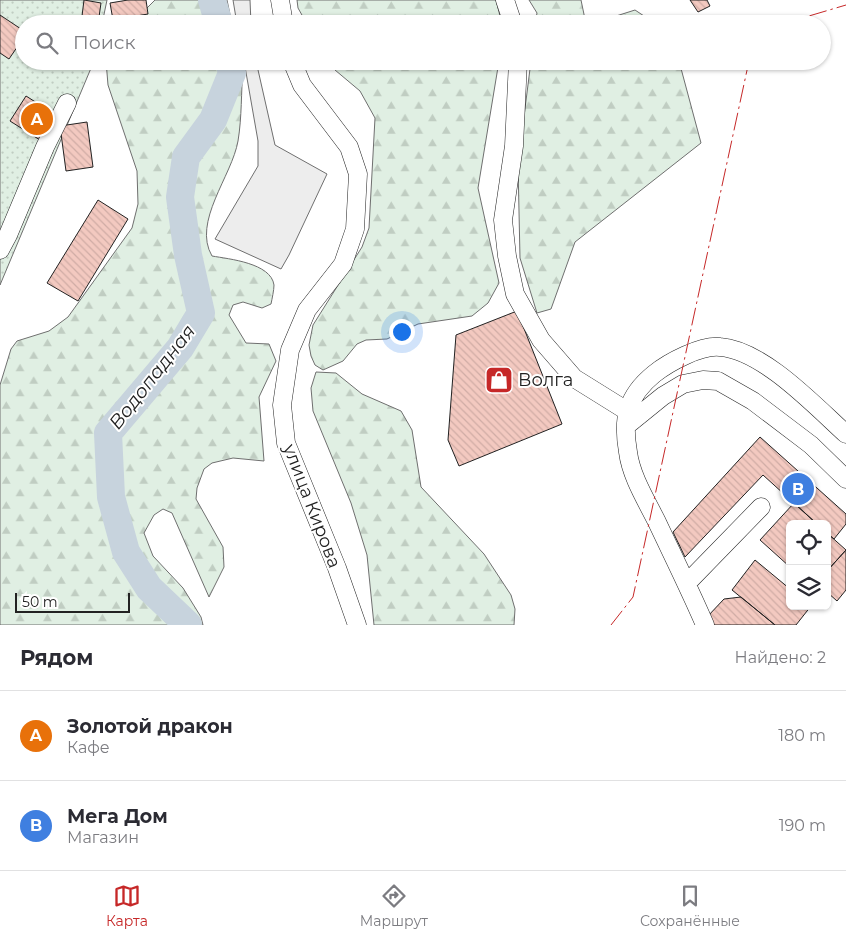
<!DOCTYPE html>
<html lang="ru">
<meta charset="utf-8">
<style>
:root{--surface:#fff;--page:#f2f2f3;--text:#2b2b33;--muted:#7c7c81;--line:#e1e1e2;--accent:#c62828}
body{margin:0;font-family:Montserrat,sans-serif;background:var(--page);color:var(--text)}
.controls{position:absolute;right:15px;bottom:15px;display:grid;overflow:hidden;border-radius:8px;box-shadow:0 1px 4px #0004}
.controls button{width:45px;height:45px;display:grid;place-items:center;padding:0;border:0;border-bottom:1px solid var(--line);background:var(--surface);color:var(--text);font:25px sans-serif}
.scale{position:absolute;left:15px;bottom:12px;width:115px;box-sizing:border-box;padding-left:5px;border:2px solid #222;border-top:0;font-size:14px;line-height:18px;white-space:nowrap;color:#222;-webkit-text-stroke:4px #fff;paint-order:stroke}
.you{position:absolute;left:401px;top:331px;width:18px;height:18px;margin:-12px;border:4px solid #fff;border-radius:50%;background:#1a73e8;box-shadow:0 0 0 8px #1a73e833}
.badge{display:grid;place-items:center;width:32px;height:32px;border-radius:50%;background:var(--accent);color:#fff;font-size:16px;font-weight:700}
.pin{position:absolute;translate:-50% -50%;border:2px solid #fff;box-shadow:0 1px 5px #0006}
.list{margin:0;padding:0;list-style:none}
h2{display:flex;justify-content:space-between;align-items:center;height:65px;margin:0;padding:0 20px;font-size:21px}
h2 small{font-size:16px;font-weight:400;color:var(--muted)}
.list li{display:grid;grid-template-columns:32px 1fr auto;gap:15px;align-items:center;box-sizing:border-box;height:90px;padding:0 20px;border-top:1px solid var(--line)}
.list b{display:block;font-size:19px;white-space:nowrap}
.list p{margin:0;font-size:16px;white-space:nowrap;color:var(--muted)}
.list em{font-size:16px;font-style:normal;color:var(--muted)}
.icon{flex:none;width:28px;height:28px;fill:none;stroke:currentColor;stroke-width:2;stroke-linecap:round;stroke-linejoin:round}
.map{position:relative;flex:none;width:846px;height:625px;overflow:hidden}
.search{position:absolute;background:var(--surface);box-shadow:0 1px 4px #0004;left:15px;right:15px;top:15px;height:55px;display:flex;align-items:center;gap:12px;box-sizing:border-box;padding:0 18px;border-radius:28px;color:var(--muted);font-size:19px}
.sheet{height:245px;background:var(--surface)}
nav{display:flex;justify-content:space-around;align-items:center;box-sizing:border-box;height:70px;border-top:1px solid var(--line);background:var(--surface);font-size:14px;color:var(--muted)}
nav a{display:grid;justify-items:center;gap:2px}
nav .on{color:var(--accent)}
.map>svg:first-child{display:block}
.grass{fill:url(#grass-dots);stroke:#6f6f6f}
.forest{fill:url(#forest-firs);stroke:#6f6f6f}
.parking{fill:#ededed;stroke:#6f6f6f}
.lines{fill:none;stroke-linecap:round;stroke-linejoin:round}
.river{stroke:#c7d3dd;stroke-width:28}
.building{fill:url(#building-back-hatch);stroke:#222}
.minor-casing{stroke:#222;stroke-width:19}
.minor{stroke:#fff;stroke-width:18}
.power{stroke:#c62828;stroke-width:1;stroke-dasharray:18 4 2.5 4;stroke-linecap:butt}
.labels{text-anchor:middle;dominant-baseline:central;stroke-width:4;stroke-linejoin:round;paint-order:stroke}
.poi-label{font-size:18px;fill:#222;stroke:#fff;text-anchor:start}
.street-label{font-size:18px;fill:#222;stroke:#fff}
.water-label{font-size:19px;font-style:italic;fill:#222;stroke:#fff}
</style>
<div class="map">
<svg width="846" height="625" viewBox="0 0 846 625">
<defs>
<pattern id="grass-dots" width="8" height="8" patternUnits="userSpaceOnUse" patternTransform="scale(1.25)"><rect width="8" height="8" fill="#e0efe3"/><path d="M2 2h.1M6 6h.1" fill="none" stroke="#c0cdc2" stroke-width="1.8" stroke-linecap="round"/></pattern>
<pattern id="forest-firs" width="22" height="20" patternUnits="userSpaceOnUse" patternTransform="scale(1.25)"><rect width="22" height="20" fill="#e0efe3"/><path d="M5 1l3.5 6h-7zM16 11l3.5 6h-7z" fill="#c0cdc2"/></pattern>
<pattern id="building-back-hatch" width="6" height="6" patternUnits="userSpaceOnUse" patternTransform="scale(1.25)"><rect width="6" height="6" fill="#f3c9c0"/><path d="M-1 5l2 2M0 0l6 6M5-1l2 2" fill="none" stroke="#d0aca5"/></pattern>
</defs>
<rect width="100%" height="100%" fill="#fff"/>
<!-- grass -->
<path class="grass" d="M0 0H107L102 24H24V61H94L0 285Z"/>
<!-- forest -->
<path class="forest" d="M155 0H227L232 24H118L140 15Z
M297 0H496L502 24H307L298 8Z
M529 0H581L586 24H535L537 13Z
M635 10 656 24H591Z
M106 61H241L243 68C241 92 242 117 238 141 232 176 192 222 212 256 229 259 271 263 274 285 274 290 272 299 271 304L262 308 243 302 233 305 229 315 246 343 269 344 276 361 259 397 264 461 233 458 212 463 204 469 197 488 196 499 223 547 224 567 209 597 172 513 163 509 154 515 144 533 153 556 183 588 201 617 203 625H0V385L11 349 17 341 49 331 68 317 132 228 138 204 137 171 108 85Z
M329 61H499L478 188 499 283 488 303 472 316 418 324 387 339 366 340 357 344 343 361 323 370 315 365 311 356 309 345 313 325 362 247 369 228 375 118 360 91 335 70Z
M531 61H679L701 143 575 242 551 309 537 313 520 258 518 164Z
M316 372 336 373 362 394 401 411 412 430 421 487 484 554 511 595 515 609 514 625H374L367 555 351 503 313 411 311 388Z"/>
<!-- parking -->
<path class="parking" d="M233 0H250L251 24H237Z
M244 61H256L275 145 327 174 289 255 281 269 215 239 258 166V141Z"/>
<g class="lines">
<!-- river -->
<path class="river" d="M212 0 219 24
M188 625 149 588 126 552 111 497 108 433 180 348 201 313 188 255 180 197 186 157 213 120 232 73 229 61"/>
</g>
<!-- building -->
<path class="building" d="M84 0 101 3 98 24H81Z
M128 0H146L148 14 113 20 110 3Z
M690 0H707L710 6 698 12Z
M0 15 24 31V37L9 59 0 53Z
M26 96 56 115 40 140 10 121Z
M87 122 93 167 66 171 60 126Z
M98 200 128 219 78 301 47 283Z
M517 311 562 424 459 466 448 440 456 335Z
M760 437 846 514V524L834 539 827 533V524H817L763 475 685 557 673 532Z
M794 503 817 524H790V567L760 540Z
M827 533 846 550 827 571Z
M846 550V590L837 601 827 592V571Z
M755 560 790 589V606H811L796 625H775L732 590Z
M741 597 775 625H712L707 617 724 599Z"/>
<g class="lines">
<defs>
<path id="minor" d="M280 0 284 24
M505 0 513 24
M292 61 302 85 349 147 358 174 355 229 343 264 307 310 290 350 282 405 286 443 337 568 357 625
M518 61 514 146 503 220 507 256 515 294 541 340 574 378 627 411
M0 250 8 235 45 147 67 103
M626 426 663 396 683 384 703 380 718 381 753 401 811 445 846 479
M687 583 761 507
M705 625C690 590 673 556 657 522 646 500 631 476 628 452 622 418 627 396 654 374 669 362 701 345 720 347 763 350 815 406 846 434"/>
</defs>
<!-- minor casing -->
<use href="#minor" class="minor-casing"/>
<!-- minor -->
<use href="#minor" class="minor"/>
<!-- power -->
<path class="power" d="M782 24 846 5
M611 625 633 597 749 61"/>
</g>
<!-- icons -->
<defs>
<symbol id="shop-square" viewBox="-11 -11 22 22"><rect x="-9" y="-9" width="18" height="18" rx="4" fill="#c62828" stroke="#fff"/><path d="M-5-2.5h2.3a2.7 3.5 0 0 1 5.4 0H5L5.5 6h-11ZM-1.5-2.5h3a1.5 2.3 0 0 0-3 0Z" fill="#fff"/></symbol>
</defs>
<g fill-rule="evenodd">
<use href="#shop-square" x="483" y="364" width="32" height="32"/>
</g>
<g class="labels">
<!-- poi labels -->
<g class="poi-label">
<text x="518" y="380">Волга</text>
</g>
<!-- street labels -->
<g class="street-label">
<text transform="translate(312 506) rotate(69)">улица Кирова</text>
</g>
<!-- water labels -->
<g class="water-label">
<text transform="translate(152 377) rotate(-52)">Водопадная</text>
</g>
</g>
</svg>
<div class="controls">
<button><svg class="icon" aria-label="locate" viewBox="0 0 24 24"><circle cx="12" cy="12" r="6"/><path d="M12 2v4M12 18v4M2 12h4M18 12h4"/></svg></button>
<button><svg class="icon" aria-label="layers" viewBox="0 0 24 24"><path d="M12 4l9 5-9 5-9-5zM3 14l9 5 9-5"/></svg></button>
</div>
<div class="scale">50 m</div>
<div class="you"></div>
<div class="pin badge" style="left:37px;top:119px;background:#e8710a">A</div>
<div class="pin badge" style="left:798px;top:489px;background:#3f7fe0">B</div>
<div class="search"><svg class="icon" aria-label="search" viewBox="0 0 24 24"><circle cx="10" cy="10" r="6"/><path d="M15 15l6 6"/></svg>Поиск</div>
</div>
<section class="sheet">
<h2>Рядом<small>Найдено: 2</small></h2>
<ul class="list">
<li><span class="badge" style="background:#e8710a">A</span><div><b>Золотой дракон</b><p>Кафе</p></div><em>180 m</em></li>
<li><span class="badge" style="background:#3f7fe0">B</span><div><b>Мега Дом</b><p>Магазин</p></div><em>190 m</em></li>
</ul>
</section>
<nav>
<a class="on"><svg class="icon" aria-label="map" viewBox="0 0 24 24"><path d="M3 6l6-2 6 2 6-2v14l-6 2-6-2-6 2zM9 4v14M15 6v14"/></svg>Карта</a>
<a><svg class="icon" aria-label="directions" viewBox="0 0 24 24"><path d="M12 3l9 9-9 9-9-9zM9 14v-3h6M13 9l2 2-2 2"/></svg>Маршрут</a>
<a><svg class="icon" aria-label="saved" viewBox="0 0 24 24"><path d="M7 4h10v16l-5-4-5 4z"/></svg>Сохранённые</a>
</nav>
